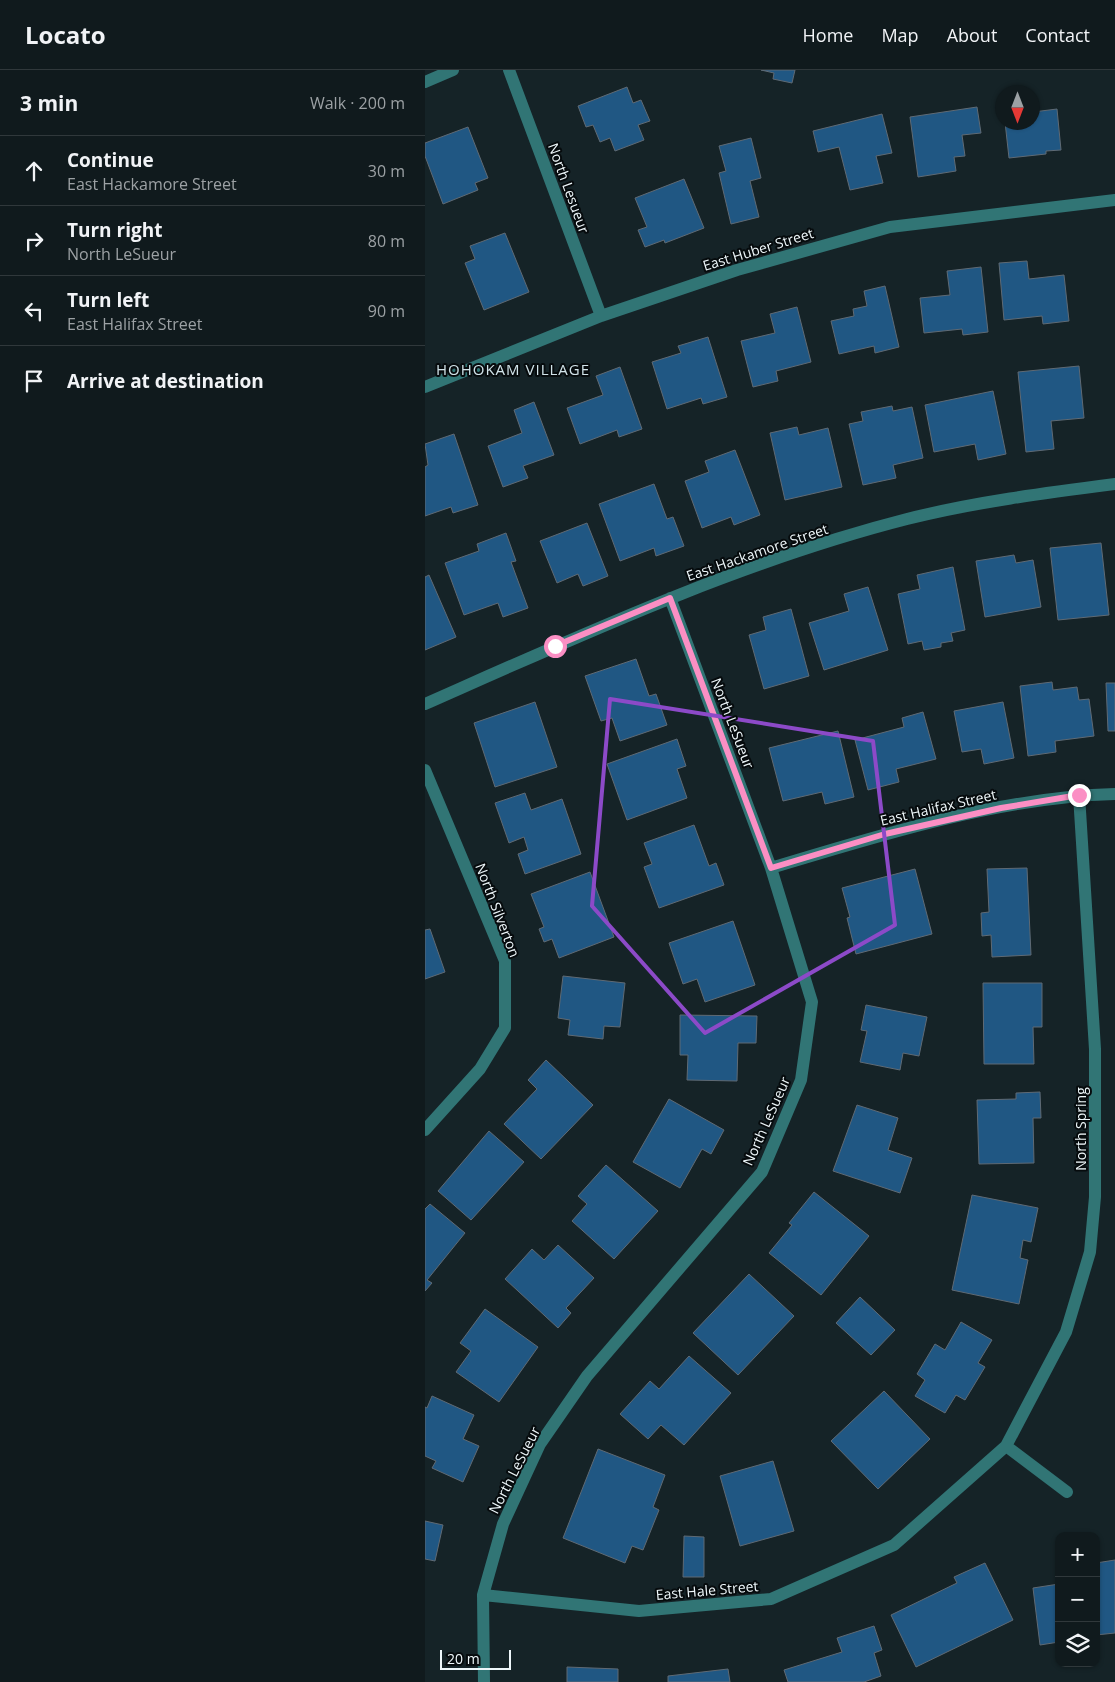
<!DOCTYPE html>
<meta charset="utf-8">
<style>
:root{--surface:#101a1d;--page:#1e272a;--text:#f1f3f6;--muted:#9ca1a4;--line:#30383b}
body{margin:0;font-family:"Open Sans",sans-serif;background:var(--page);color:var(--text)}
.controls{position:absolute;right:15px;bottom:15px;display:grid;overflow:hidden;border-radius:10px;box-shadow:0 1px 4px #0004}
.controls button{width:45px;height:45px;display:grid;place-items:center;padding:0;border:0;border-bottom:1px solid var(--line);background:var(--surface);color:var(--text);font:25px sans-serif}
.compass{position:absolute;left:570px;top:15px;width:45px;height:45px;border-radius:50%;background:var(--surface);box-shadow:0 1px 4px #0004;rotate:180deg}
.scale{position:absolute;left:15px;bottom:12px;width:71px;box-sizing:border-box;padding-left:5px;border:2px solid #eef7fa;border-top:0;font-size:14px;line-height:18px;white-space:nowrap;color:#eef7fa;-webkit-text-stroke:4px #060b0d;paint-order:stroke}
.stop{position:absolute;width:15px;height:15px;margin:-11px;border:4px solid #fb8fc4;border-radius:50%;background:#fff}
.stop.end{background:#fb8fc4;border-color:#fff;box-shadow:0 1px 5px #0008}
.list{margin:0;padding:0;list-style:none}
h2{display:flex;justify-content:space-between;align-items:center;height:65px;margin:0;padding:0 20px;font-size:21px}
h2 small{font-size:16px;font-weight:400;color:var(--muted)}
.list li{display:grid;grid-template-columns:32px 1fr auto;gap:15px;align-items:center;box-sizing:border-box;height:70px;padding:0 20px;border-top:1px solid var(--line)}
.list b{display:block;font-size:19px;white-space:nowrap}
.list p{margin:0;font-size:16px;white-space:nowrap;color:var(--muted)}
.list em{font-size:16px;font-style:normal;color:var(--muted)}
.icon{flex:none;width:28px;height:28px;fill:none;stroke:currentColor;stroke-width:2;stroke-linecap:round;stroke-linejoin:round}
.map{position:relative;flex:none;width:690px;height:1612px;overflow:hidden}
header{display:flex;align-items:center;gap:30px;box-sizing:border-box;height:70px;padding:0 25px;background:var(--surface);border-bottom:1px solid var(--line)}
header strong{font-size:24px}
nav{display:flex;gap:28px;margin-inline-start:auto;font-size:18px}
main{display:flex}
aside{flex:1;background:var(--surface)}
.map>svg:first-child{display:block}
.building{fill:#205783;stroke:#5f6a74}
.lines{fill:none;stroke-linecap:round;stroke-linejoin:round}
.street{stroke:#317575;stroke-width:12}
.route{stroke:#fb8fc4;stroke-width:6}
.marked{fill:none;stroke:#8c4ac8;stroke-width:4;stroke-linejoin:round}
.labels{text-anchor:middle;dominant-baseline:central;stroke-width:4;stroke-linejoin:round;paint-order:stroke}
.street-label{font-size:14px;fill:#eef7fa;stroke:#060b0d}
.neighbourhood-label{font-size:15px;letter-spacing:1px;fill:#d1e3e9;stroke:#060b0d}
</style>
<header>
<strong>Locato</strong>
<nav><a>Home</a><a>Map</a><a>About</a><a>Contact</a></nav>
</header>
<main>
<aside>
<h2>3 min<small>Walk · 200 m</small></h2>
<ul class="list">
<li><svg class="icon" aria-label="ahead" viewBox="0 0 24 24"><path d="M12 20V5M6 11l6-6 6 6"/></svg><div><b>Continue</b><p>East Hackamore Street</p></div><em>30 m</em></li>
<li><svg class="icon" aria-label="right" viewBox="0 0 24 24"><path d="M7 20v-9h11M14 6l5 5-5 5"/></svg><div><b>Turn right</b><p>North LeSueur</p></div><em>80 m</em></li>
<li><svg class="icon" aria-label="left" viewBox="0 0 24 24"><path d="M17 20v-9H6M10 6l-5 5 5 5"/></svg><div><b>Turn left</b><p>East Halifax Street</p></div><em>90 m</em></li>
<li><svg class="icon" aria-label="arrive" viewBox="0 0 24 24"><path d="M6 21V4h12l-3 4 3 4H6"/></svg><div><b>Arrive at destination</b></div></li>
</ul>
</aside>
<div class="map">
<svg width="690" height="1612" viewBox="0 0 690 1612">
<rect width="100%" height="100%" fill="#152327"/>
<!-- building -->
<path class="building" d="M336 0H370L367 13 348 9 349 3Z
M202 17 208 33 216 30 225 51 213 55 219 70 190 81 185 68 175 72 168 55 161 57 153 36Z
M552 37 556 63 537 65 540 86 529 87 531 101 493 107 485 47Z
M632 39 636 80 621 81V84L584 88 580 52H608V42Z
M457 44 467 83 451 86 458 113 425 120 414 77 393 82 388 61Z
M43 57 63 108 50 113 53 120 18 134 0 86V73Z
M326 68 336 108 325 111 334 147 306 154 294 103 301 101 294 76Z
M259 109 279 158 240 173 239 170 220 177 213 160 222 157 210 128Z
M80 163 104 222 59 240 40 193 50 189 45 176Z
M602 191 604 209 639 205 644 251 618 254 617 246 579 250 574 193Z
M556 197 563 262 538 265 537 259 499 263 495 228 525 225 522 201Z
M460 216 474 277 450 283 449 276 414 284 406 251 429 246 428 239 442 236 439 221Z
M372 237 386 292 351 301 353 311 328 317 316 271 350 263 345 244Z
M283 267 302 327 278 334 276 328 242 339 227 292 256 283 253 276Z
M654 296 659 348 626 351 629 379 601 382 593 302Z
M195 297 217 359 194 367 192 360 155 374 142 338 178 325 171 306Z
M568 321 581 384 553 390 550 374 509 382 500 335Z
M109 332 129 385 98 396 103 408 78 417 63 376 97 363 89 340Z
M467 336 468 341 487 337 498 388 468 395 471 408 438 415 424 354 438 351 436 342Z
M372 357 374 365 403 358 417 417 360 430 345 363Z
M29 364 53 435 28 443 26 437 0 446V397L3 395 0 374Z
M310 380 335 445 309 455 306 447 277 458 260 411 284 402 280 391Z
M229 414 242 449 248 447 259 476 231 486 229 478 195 491 174 434Z
M162 453 183 506 158 516 153 504 132 513 115 471Z
M81 463 91 491 86 492 103 538 78 547 73 533 39 545 20 493 54 481 52 474Z
M676 473 684 545 633 550 625 478Z
M589 485 591 493 608 490 616 537 560 547 551 491Z
M528 497 540 560 526 563 528 571 516 573V577L499 580 497 571 483 574 473 524 495 519 492 505Z
M4 505 31 567 0 580V507Z
M443 517 463 580 399 600 384 553 424 541 419 524Z
M366 539 384 606 339 619 324 565 341 560 338 547Z
M211 589 224 626 231 624 242 655 195 671 187 648 176 651 160 606Z
M627 612 628 620 652 617 654 630 664 629 669 666 630 671 631 682 603 686 595 616Z
M681 613H690V661H683Z
M110 632 132 697 70 717 49 653Z
M578 632 589 688 559 694 556 679 537 682 529 641Z
M498 642 511 689 471 699 474 712 443 720 430 670 479 657 477 648Z
M413 661 429 727 400 734 397 722 358 731 344 678Z
M252 669 261 696 252 699 262 728 202 750 182 694Z
M100 723 106 740 137 729 156 784 100 804 93 784 103 780 99 767 84 773 70 733Z
M269 755 284 796 291 793 299 815 234 838 219 797 227 794 219 773Z
M602 798 606 885 567 887 566 865 557 866 556 843 564 842 562 799Z
M490 799 507 864 431 884 422 848 425 847 417 818Z
M165 802 189 867 134 888 127 869 119 872 114 859 119 857 106 824Z
M308 851 330 915 280 932 272 909 258 914 244 873Z
M5 859 20 902 0 909V860Z
M138 906 200 913 195 957 179 956 178 969 143 965 145 950 133 948Z
M558 913H617V957H608L609 994H559Z
M441 935 502 947 494 986 478 983 475 1000 435 992 442 961 436 960Z
M255 945 332 946 331 973H313L312 1011 262 1010 263 985H255Z
M121 990 168 1035 116 1089 79 1054 112 1019 103 1010Z
M615 1022 616 1048H608L609 1093 554 1094 552 1030 591 1029V1023Z
M244 1029 299 1060 286 1084 277 1079 255 1118 208 1092Z
M432 1035 473 1048 463 1080 487 1088 475 1123 408 1101Z
M64 1061 99 1092 46 1150 13 1121Z
M181 1095 233 1141 189 1189 147 1151 162 1134 153 1126Z
M389 1122 444 1166 396 1225 344 1183 367 1155 364 1153Z
M547 1125 613 1138 606 1172 598 1170 595 1188 603 1190 594 1234 527 1220Z
M5 1134 40 1163 2 1210 7 1213 0 1221V1139Z
M133 1175 169 1208 141 1238 146 1243 133 1258 80 1209 107 1179 119 1190Z
M324 1204 369 1246 313 1305 268 1263Z
M435 1227 470 1260 446 1285 411 1253Z
M60 1239 113 1277 74 1332 31 1302 46 1281 35 1273Z
M536 1252 567 1270 553 1293 560 1297 540 1330 531 1325 520 1343 490 1326 500 1310 492 1304 510 1274 520 1280Z
M264 1286 306 1323 259 1375 236 1355 223 1369 195 1344 225 1311 234 1319Z
M459 1321 505 1369 453 1419 406 1371Z
M7 1326 49 1345 38 1369 54 1376 38 1412 7 1398 11 1391 0 1386V1337L2 1338Z
M173 1379 240 1405 228 1437 234 1440 218 1480 207 1476 200 1493 138 1468Z
M348 1391 369 1461 315 1476 295 1406Z
M0 1451 18 1455 10 1491 0 1489Z
M259 1466 279 1467V1507H258Z
M690 1490V1563L671 1565V1509H674L671 1493Z
M560 1493 588 1550 491 1597 466 1545 532 1513 529 1507Z
M634 1514V1572L615 1575 608 1518Z
M449 1556 457 1580 449 1583 456 1606 439 1612H363L359 1600 417 1582 412 1568Z
M142 1597 193 1599V1612H142Z
M303 1599 305 1612H243V1606Z"/>
<g class="lines">
<!-- street -->
<path class="street" d="M84 0 176 246
M0 12 28 0
M0 317 176 246 312 200 465 157 690 130
M0 634C156 565 317 491 482 449 550 432 620 423 690 414
M0 700 80 891V958L55 999 0 1060
M346 798C455 765 576 727 690 724
M581 1376 642 1422
M58 1525 214 1541 346 1529 469 1475 581 1376 641 1262 665 1182 670 1127V979L654 725
M59 1612 58 1525 78 1454 115 1374 162 1306 337 1102 376 1010 387 932 346 798 245 528"/>
</g>
<g class="lines">
<!-- route -->
<path class="route" d="M130 576 245 528 346 798 460 764 576 738 654 725"/>
</g>
<!-- marked area -->
<path class="marked" d="M185 629 448 671 470 855 280 963 167 836Z"/>
<g class="labels">
<!-- street labels -->
<g class="street-label">
<text transform="translate(144 118) rotate(70)">North Lesueur</text>
<text transform="translate(333 179) rotate(-17)">East Huber Street</text>
<text transform="translate(332 482) rotate(-19)">East Hackamore Street</text>
<text transform="translate(308 653) rotate(69)">North LeSueur</text>
<text transform="translate(513 737) rotate(-13)">East Halifax Street</text>
<text transform="translate(73 840) rotate(69)">North Silverton</text>
<text transform="translate(341 1051) rotate(-66)">North LeSueur</text>
<text transform="translate(655 1059) rotate(-90)">North Spring</text>
<text transform="translate(89 1400) rotate(-63)">North LeSueur</text>
<text transform="translate(282 1520) rotate(-5)">East Hale Street</text>
</g>
<!-- neighbourhood labels -->
<g class="neighbourhood-label">
<text x="88" y="299">HOHOKAM VILLAGE</text>
</g>
</g>
</svg>
<div class="controls">
<button>+</button>
<button>−</button>
<button><svg class="icon" aria-label="layers" viewBox="0 0 24 24"><path d="M12 4l9 5-9 5-9-5zM3 14l9 5 9-5"/></svg></button>
</div>
<svg class="compass" viewBox="-18 -18 36 36"><path d="M0-13l5 13h-10z" fill="#e53935"/><path d="M0 13l5-13h-10z" fill="#9ca1a4"/></svg>
<div class="scale">20 m</div>
<div class="stop" style="left:130px;top:576px"></div>
<div class="stop end" style="left:654px;top:725px"></div>
</div>
</main>
